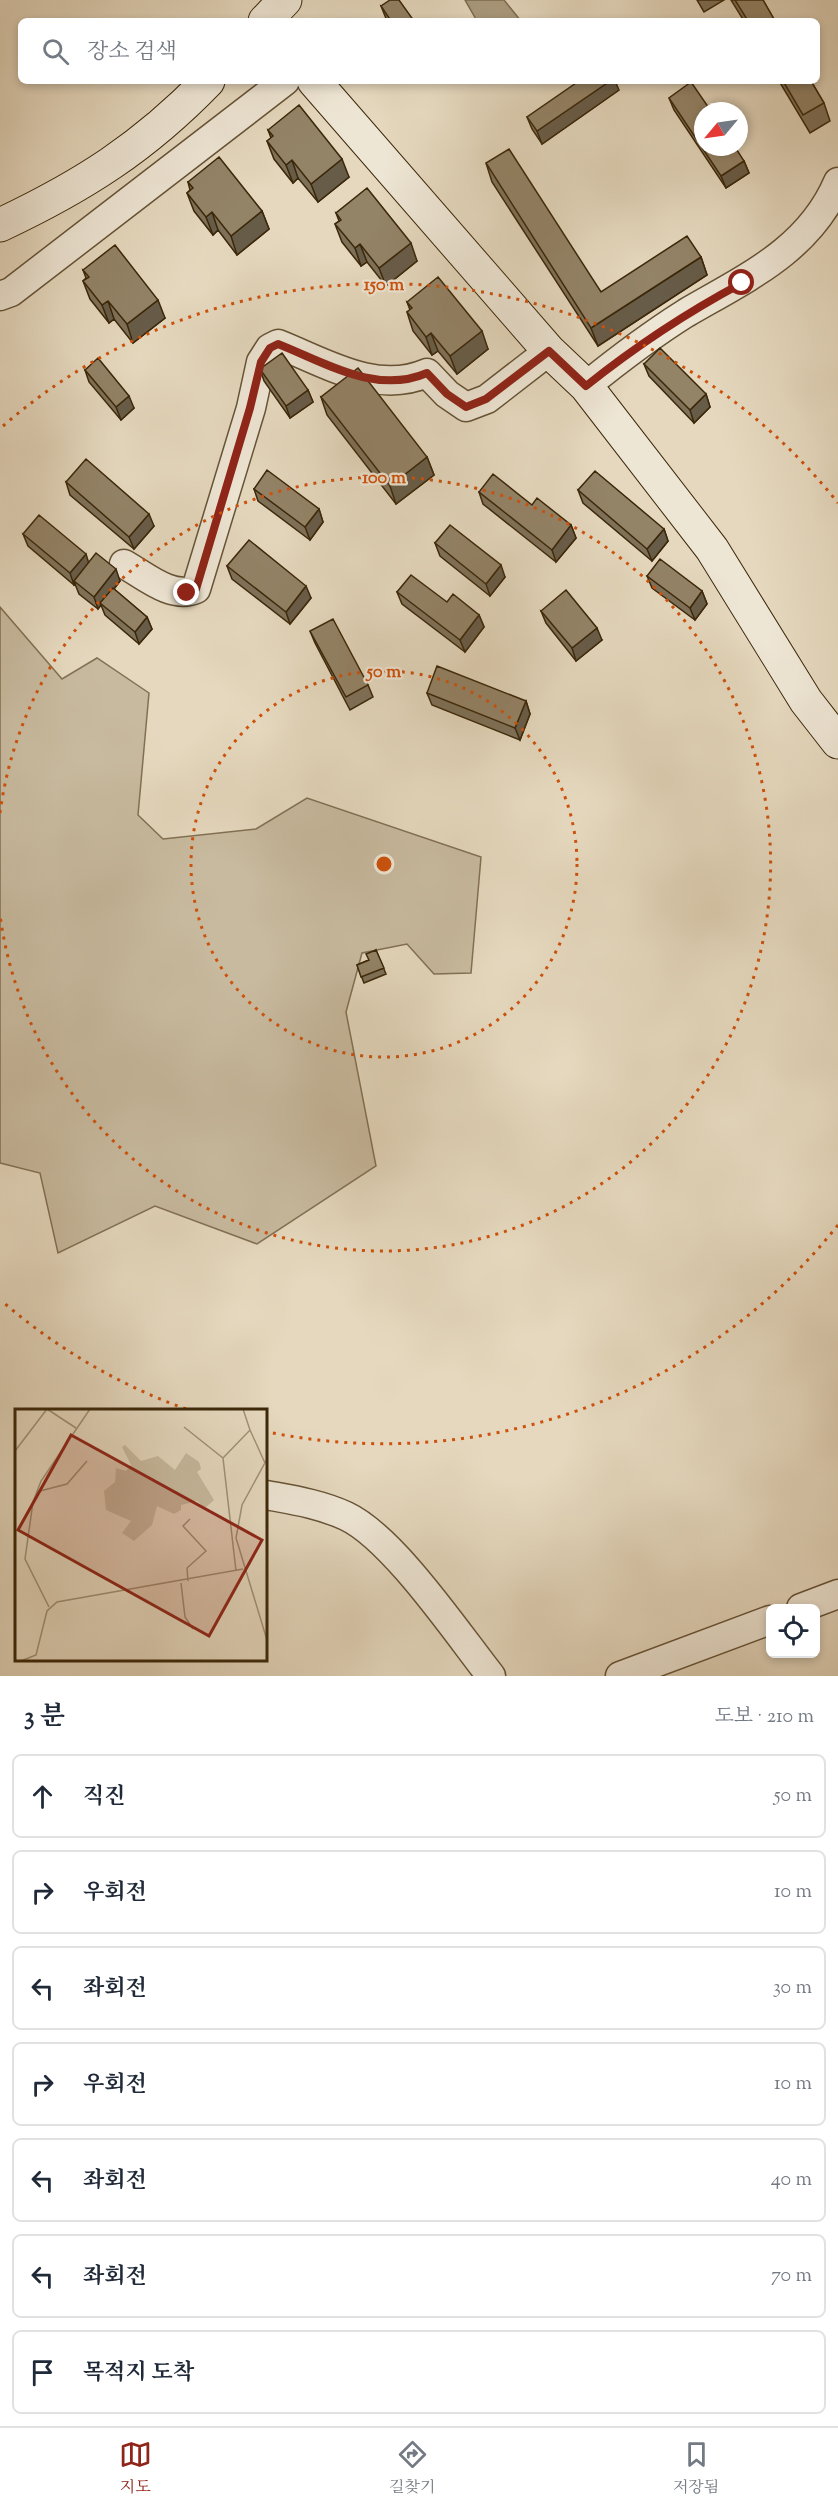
<!DOCTYPE html>
<html lang="ko">
<meta charset="utf-8">
<style>
:root{--surface:#fff;--page:#f2f2f3;--text:#1f2937;--muted:#747a83;--line:#e0e1e3;--accent:#8f2418}
body{margin:0;font-family:"Sorts Mill Goudy","Noto Serif KR",serif;background:var(--page);color:var(--text)}
.controls{position:absolute;right:18px;bottom:18px;display:grid;overflow:hidden;border-radius:9px;box-shadow:0 3px 9px #0003}
.controls button{width:54px;height:54px;display:grid;place-items:center;padding:0;border:0;border-bottom:2px solid var(--line);background:var(--surface);color:var(--text);font:30px sans-serif}
.compass{position:absolute;left:694px;top:102px;width:54px;height:54px;border-radius:50%;background:var(--surface);box-shadow:0 3px 9px #0003;rotate:241deg}
.stop{position:absolute;width:18px;height:18px;margin:-14px;border:4px solid #8f2418;border-radius:50%;background:#fff}
.stop.end{background:#8f2418;border-color:#fff;box-shadow:0 2px 6px #0008}
.list{margin:0;padding:0;list-style:none}
h2{display:flex;justify-content:space-between;align-items:center;height:78px;margin:0;padding:0 24px;font-size:26px}
h2 small{font-size:20px;font-weight:400;color:var(--muted)}
.list li{display:grid;grid-template-columns:39px 1fr auto;gap:18px;align-items:center;box-sizing:border-box;height:84px;margin:0 12px 12px;padding:0 12px;border:2px solid var(--line);border-radius:9px}
.list b{display:block;font-size:22px;white-space:nowrap}
.list em{font-size:20px;font-style:normal;color:var(--muted)}
.icon{flex:none;width:33px;height:33px;fill:none;stroke:currentColor;stroke-width:2;stroke-linecap:round;stroke-linejoin:round}
.map{position:relative;flex:none;width:838px;height:1676px;overflow:hidden}
.search{position:absolute;background:var(--surface);box-shadow:0 3px 9px #0003;left:18px;right:18px;top:18px;height:66px;display:flex;align-items:center;gap:15px;box-sizing:border-box;padding:0 21px;border-radius:9px;color:var(--muted);font-size:22px}
.sheet{height:750px;background:var(--surface)}
nav{display:flex;justify-content:space-around;align-items:center;box-sizing:border-box;height:84px;border-top:2px solid var(--line);background:var(--surface);font-size:16px;color:var(--muted)}
nav a{display:grid;justify-items:center;gap:3px}
nav .on{color:var(--accent)}
.map>svg:first-child{display:block}
.green{fill:#c8ba9f;stroke:#827054;stroke-width:1.5}
.water{fill:#ab9c80;stroke:#7e6d50;stroke-width:1.5}
.lines{fill:none;stroke-linecap:round;stroke-linejoin:round}
.street-casing{stroke:#665336;stroke-width:31}
.secondary-casing{stroke:#3b2709;stroke-width:35}
.street{stroke:#eee6d5;stroke-width:28}
.secondary{stroke:#eee6d5;stroke-width:33}
.wall{fill:#7e7159;stroke:#3b2709;stroke-width:1.5}
.shaded-wall{fill:#675c48;stroke:#3b2709;stroke-width:1.5}
.building{fill:#938367;stroke:#3b2709;stroke-width:1.5}
.route{stroke:#8f2418;stroke-width:8}
.ring{fill:none;stroke:#ce520c;stroke-width:3;stroke-dasharray:3 6}
.inset-road{fill:none;stroke:#a19176;stroke-width:1.5}
.view{fill:#8f2418;fill-opacity:0.15;stroke:#8f2418;stroke-width:3}
.inset-edge{fill:none;stroke:#3b2709;stroke-width:3}
.centre{fill:#ce520c;stroke:#eee6d5;stroke-width:3}
.ring-label{font-size:18px;text-anchor:middle;font-weight:bold;fill:#ce520c;stroke:#eee6d5;stroke-width:4.5;stroke-linejoin:round;paint-order:stroke}
</style>
<div class="map">
<svg width="838" height="1676" viewBox="0 0 838 1676">
<rect width="100%" height="100%" fill="#e5d8be"/>
<filter id="stains"><feTurbulence type="fractalNoise" baseFrequency=".00333" numOctaves="4"/><feColorMatrix values="0 0 0 0 .2 0 0 0 0 .09 0 0 0 0 .02 0 0 0 .5 -.17"/></filter>
<radialGradient id="worn" r=".72"><stop offset=".6" stop-color="#630" stop-opacity="0"/><stop offset="1" stop-color="#630" stop-opacity=".3"/></radialGradient>
<!-- green -->
<path class="green" d="M0 607 62 679 97 658 149 693 138 815 163 839 256 829 307 798 481 857 471 973 434 974 407 944 362 953 346 1012 376 1166 257 1244 155 1206 58 1253 40 1173 0 1163Z"/>
<!-- water -->
<path class="water" d="M465 0H504L521 21H477Z"/>
<g class="lines">
<defs>
<path id="street" d="M0 296 11 292 285 81
M586 386C618 360 651 335 686 313 746 278 809 250 838 182
M124 564C144 575 172 600 196 589L251 408 261 362 270 348 278 344C326 363 376 395 427 373L447 394 466 407 487 399 549 351
M266 1495C293 1500 320 1504 346 1516 393 1538 457 1633 491 1676
M801 1608 838 1594
M620 1676 770 1620"/>
<path id="secondary" d="M265 21 285 0
M314 81 549 351 586 386 712 549 806 701 838 742
M0 225C83 186 144 147 208 81"/>
</defs>
<!-- street casing -->
<use href="#street" class="street-casing"/>
<!-- secondary casing -->
<use href="#secondary" class="secondary-casing"/>
<!-- street -->
<use href="#street" class="street"/>
<!-- secondary -->
<use href="#secondary" class="secondary"/>
</g>
<!-- wall -->
<path class="wall" d="M697 0H724L704 12Z
M731 0H763L775 21H744Z
M381 6 414 21H387Z
M779 81H811L824 103 830 121 810 133Z
M619 90 542 144 532 129 527 117Z
M669 98 744 161 749 173 726 188 674 110Z
M268 130 349 177 318 202 298 178 293 183 274 159 267 141 271 138Z
M486 163 601 292 701 257 707 275 598 346 492 182Z
M188 182 262 211 269 229 237 255 218 230 213 235 194 211 187 193 190 190Z
M336 213 417 261 386 286 367 262 361 266 342 242 335 224 339 221Z
M83 270 165 318 133 343 114 319 109 323 90 299 83 281 86 278Z
M407 302 488 349 457 374 438 351 432 355 413 331 407 312 410 310Z
M644 364 706 394 710 407 694 423 649 376Z
M260 369 308 390 313 402 290 418 264 381Z
M85 370 134 408 121 420 89 382Z
M321 397 427 457 434 475 396 504 327 415Z
M66 482 154 526 134 549 70 495Z
M254 489 319 509 323 522 310 540 258 501Z
M578 490 664 529 668 541 652 561 583 503Z
M479 492 532 505 571 525 576 538 556 562 483 504Z
M23 534 89 563 120 581 114 589 147 617 152 629 139 644 105 615 101 605 98 609 79 594 75 584 74 585 28 546Z
M435 543 505 577 490 596 440 556Z
M227 566 311 598 290 624 232 579Z
M647 576 702 591 707 604 695 620 652 588Z
M397 592 447 602 479 615 484 627 465 652 402 604Z
M541 611 602 640 576 661 546 623Z
M310 631 368 685 373 697 350 710 315 643Z
M427 693 526 701 530 714 520 740 432 705Z
M376 950 386 974 364 983 357 965 369 960Z"/>
<!-- shaded-wall -->
<path class="shaded-wall" d="M610 81H615L619 90 542 144 537 131Z
M342 159 349 177 318 202 311 184Z
M292 160 298 178 293 183 286 165Z
M744 161 749 173 726 188 721 176Z
M262 211 269 229 237 255 231 236Z
M212 212 218 230 213 235 206 217Z
M411 243 417 261 386 286 379 268Z
M360 244 367 262 361 266 355 248Z
M701 257 707 275 598 346 591 328Z
M158 300 165 318 133 343 127 324Z
M108 301 114 319 109 323 102 305Z
M482 331 488 349 457 374 450 356Z
M431 333 438 351 432 355 426 337Z
M308 390 313 402 290 418 286 406Z
M706 394 710 407 694 423 690 410Z
M129 396 134 408 121 420 116 407Z
M427 457 434 475 396 504 390 486Z
M319 509 323 522 310 540 305 527Z
M149 514 154 526 134 549 129 537Z
M571 525 576 538 556 562 552 550Z
M664 529 668 541 652 561 647 549Z
M86 554 90 567 74 581 75 584 74 585 70 573Z
M501 565 505 577 490 596 486 584Z
M116 569 120 581 102 604 100 603 101 605 98 609 94 597Z
M306 586 311 598 290 624 286 612Z
M702 591 707 604 695 620 690 608Z
M479 615 484 627 465 652 460 640Z
M147 617 152 629 139 644 135 632Z
M597 628 602 640 576 661 572 648Z
M526 701 530 714 520 740 515 728Z"/>
<!-- building -->
<path class="building" d="M390 0H399L414 21H391L381 6Z
M735 0H763L775 21H748Z
M579 81H610L537 131 527 117Z
M783 81H811L824 103 803 115Z
M691 82 711 111H703V147H735L744 161 721 176 669 98Z
M299 105 342 159 311 184 292 160 286 165 267 141 273 136 268 130Z
M509 149 601 292 687 236 701 257 591 328 486 163Z
M219 157 262 211 231 236 212 212 206 217 187 193 193 188 188 182Z
M367 188 411 243 379 268 360 244 355 248 335 224 341 220 336 213Z
M115 245 158 300 127 324 108 301 102 305 83 281 89 277 83 270Z
M438 277 482 331 450 356 431 333 426 337 407 312 412 308 407 302Z
M660 348 706 394 690 410 644 364Z
M282 353 308 390 286 406 260 369Z
M98 358 129 396 116 407 85 370Z
M358 368 427 457 390 486 321 397Z
M86 459 149 514 129 537 66 482Z
M267 470 319 509 305 527 254 489Z
M595 471 664 529 647 549 578 490Z
M493 474 532 505 537 498 571 525 552 550 479 492Z
M39 515 86 554 70 573 23 534Z
M450 525 501 565 486 584 435 543Z
M249 540 306 586 286 612 227 566Z
M96 553 116 569 94 597 74 581Z
M660 559 702 591 690 608 647 576Z
M411 575 447 602 453 594 479 615 460 640 397 592Z
M113 588 147 617 135 632 100 603Z
M566 590 597 628 572 648 541 611Z
M333 619 368 685 346 697 310 631Z
M437 666 526 701 515 728 427 693Z
M376 950 384 968 361 977 357 965 369 960 366 954Z"/>
<g class="lines">
<!-- route -->
<path class="route" d="M187 593 196 589 250 408 261 362 270 348 278 344C326 363 376 395 427 373L447 394 466 407 486 399 549 351 586 386C636 346 686 313 742 283"/>
</g>
<!-- distance rings -->
<g class="ring">
<circle cx="384" cy="864" r="193"/>
<path d="M0 813A387 387 0 1 1 0 915"/>
<path d="M838 1225A580 580 0 0 1 268 1432M186 1409A580 580 0 0 1 3 1302M3 426A580 580 0 0 1 838 503"/>
</g>
<!-- overview -->
<g transform="translate(15 1409)">
<rect width="252" height="252" fill="#e5d8be"/>
<path d="M110 36 126 52 143 47 160 61 171 44 184 53 186 60 182 63 199 91 190 99 182 92 166 96V101L159 105 142 97 137 116 119 132 107 124 116 112 91 101 89 82 100 73 101 59 111 62 116 56 107 38Z" fill="#c8ba9f"/>
<path class="inset-road" d="M32 0 61 19M228 0 235 21M169 18 208 49 235 21 250 54M0 42 32 0M208 49 221 162M252 50 227 96 221 129 252 231M21 83 52 75 72 52M173 172 172 159 191 142 168 117 175 110M166 174 170 208 178 220M34 198 10 150 18 93 26 72 75 0M6 252 21 246 32 202 42 193 228 160"/>
<path class="view" d="M56 26 247 131 194 227 3 121Z"/>
<rect width="252" height="252" class="inset-edge"/>
</g>
<circle cx="384" cy="864" r="9" class="centre"/>
<g class="ring-label">
<text x="384" y="290">150 m</text>
<text x="384" y="483">100 m</text>
<text x="384" y="677">50 m</text>
</g>
<rect width="100%" height="100%" filter="url(#stains)"/>
<rect width="100%" height="100%" fill="url(#worn)"/>
</svg>
<div class="controls">
<button><svg class="icon" aria-label="locate" viewBox="0 0 24 24"><circle cx="12" cy="12" r="6"/><path d="M12 2v4M12 18v4M2 12h4M18 12h4"/></svg></button>
</div>
<svg class="compass" viewBox="-18 -18 36 36"><path d="M0-13l5 13h-10z" fill="#e53935"/><path d="M0 13l5-13h-10z" fill="#747a83"/></svg>
<div class="stop" style="left:742px;top:283px"></div>
<div class="stop end" style="left:187px;top:593px"></div>
<div class="search"><svg class="icon" aria-label="search" viewBox="0 0 24 24"><circle cx="10" cy="10" r="6"/><path d="M15 15l6 6"/></svg>장소 검색</div>
</div>
<section class="sheet">
<h2>3 분<small>도보 · 210 m</small></h2>
<ul class="list">
<li><svg class="icon" aria-label="ahead" viewBox="0 0 24 24"><path d="M12 20V5M6 11l6-6 6 6"/></svg><div><b>직진</b></div><em>50 m</em></li>
<li><svg class="icon" aria-label="right" viewBox="0 0 24 24"><path d="M7 20v-9h11M14 6l5 5-5 5"/></svg><div><b>우회전</b></div><em>10 m</em></li>
<li><svg class="icon" aria-label="left" viewBox="0 0 24 24"><path d="M17 20v-9H6M10 6l-5 5 5 5"/></svg><div><b>좌회전</b></div><em>30 m</em></li>
<li><svg class="icon" aria-label="right" viewBox="0 0 24 24"><path d="M7 20v-9h11M14 6l5 5-5 5"/></svg><div><b>우회전</b></div><em>10 m</em></li>
<li><svg class="icon" aria-label="left" viewBox="0 0 24 24"><path d="M17 20v-9H6M10 6l-5 5 5 5"/></svg><div><b>좌회전</b></div><em>40 m</em></li>
<li><svg class="icon" aria-label="left" viewBox="0 0 24 24"><path d="M17 20v-9H6M10 6l-5 5 5 5"/></svg><div><b>좌회전</b></div><em>70 m</em></li>
<li><svg class="icon" aria-label="arrive" viewBox="0 0 24 24"><path d="M6 21V4h12l-3 4 3 4H6"/></svg><div><b>목적지 도착</b></div></li>
</ul>
</section>
<nav>
<a class="on"><svg class="icon" aria-label="map" viewBox="0 0 24 24"><path d="M3 6l6-2 6 2 6-2v14l-6 2-6-2-6 2zM9 4v14M15 6v14"/></svg>지도</a>
<a><svg class="icon" aria-label="directions" viewBox="0 0 24 24"><path d="M12 3l9 9-9 9-9-9zM9 14v-3h6M13 9l2 2-2 2"/></svg>길찾기</a>
<a><svg class="icon" aria-label="saved" viewBox="0 0 24 24"><path d="M7 4h10v16l-5-4-5 4z"/></svg>저장됨</a>
</nav>
